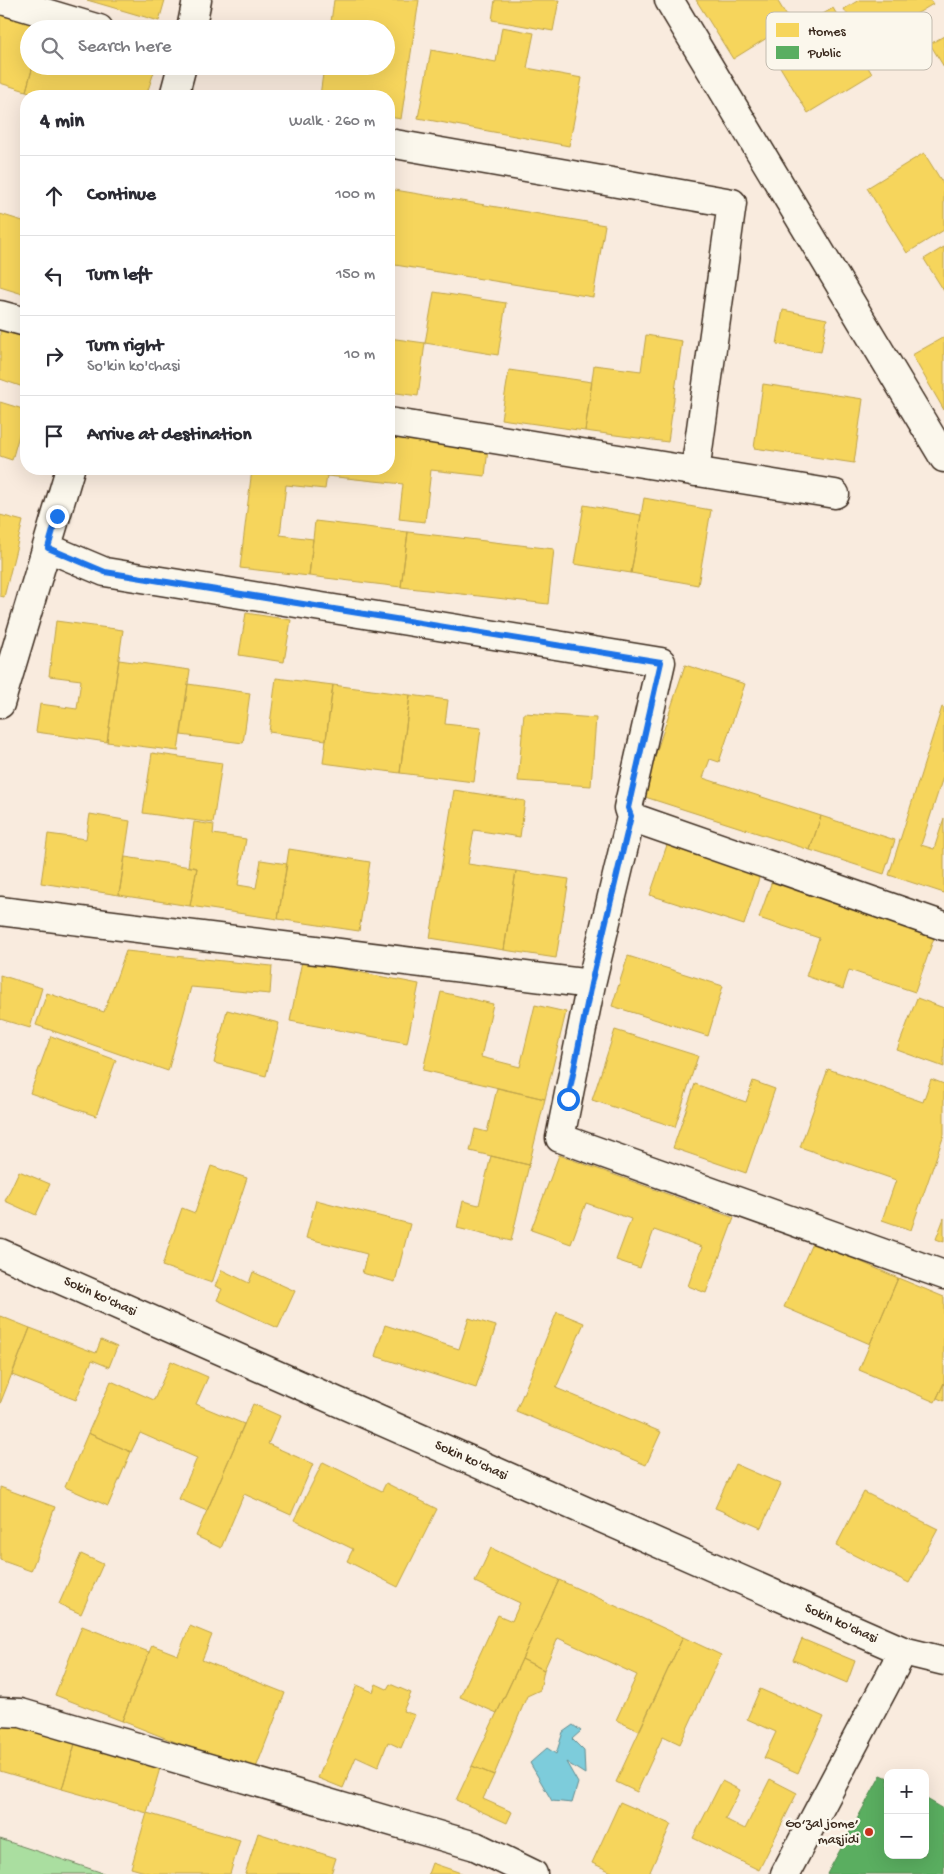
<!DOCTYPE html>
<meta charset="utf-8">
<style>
:root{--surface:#fff;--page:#f7f7f7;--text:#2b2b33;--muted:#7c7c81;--line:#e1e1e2}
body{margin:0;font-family:"Gochi Hand",sans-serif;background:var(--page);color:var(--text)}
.controls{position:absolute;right:15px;bottom:15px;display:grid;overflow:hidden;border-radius:10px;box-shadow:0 5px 20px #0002}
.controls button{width:45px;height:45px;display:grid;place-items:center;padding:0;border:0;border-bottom:1px solid var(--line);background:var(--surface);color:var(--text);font:25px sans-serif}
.stop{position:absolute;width:15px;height:15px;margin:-11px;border:4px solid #1a73e8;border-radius:50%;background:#fff}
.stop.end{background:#1a73e8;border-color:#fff;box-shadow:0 1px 5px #0008}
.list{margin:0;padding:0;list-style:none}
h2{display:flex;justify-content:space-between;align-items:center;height:65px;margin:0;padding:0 20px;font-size:21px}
h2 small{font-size:16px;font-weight:400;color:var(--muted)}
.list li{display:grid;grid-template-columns:32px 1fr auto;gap:15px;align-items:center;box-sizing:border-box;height:80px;padding:0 20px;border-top:1px solid var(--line)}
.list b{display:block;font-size:19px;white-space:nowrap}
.list p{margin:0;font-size:16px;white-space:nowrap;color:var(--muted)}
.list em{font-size:16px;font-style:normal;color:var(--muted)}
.icon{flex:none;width:28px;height:28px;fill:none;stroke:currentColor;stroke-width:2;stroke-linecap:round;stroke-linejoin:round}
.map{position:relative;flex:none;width:944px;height:1874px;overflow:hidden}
.search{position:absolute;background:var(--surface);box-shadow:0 5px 20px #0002;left:20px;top:20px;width:375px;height:55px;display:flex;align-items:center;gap:12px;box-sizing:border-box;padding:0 18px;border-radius:28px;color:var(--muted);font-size:19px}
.panel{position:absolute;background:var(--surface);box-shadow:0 5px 20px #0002;left:20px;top:90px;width:375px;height:385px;border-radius:20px}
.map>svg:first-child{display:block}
.green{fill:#aadea0;stroke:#72845f}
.water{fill:#7dccdb;stroke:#638b8f}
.homes{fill:#f6d55c;stroke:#bea249}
.public{fill:#5aae61;stroke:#51864d}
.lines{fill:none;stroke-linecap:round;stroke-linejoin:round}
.minor-casing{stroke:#3b2a1e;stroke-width:31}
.tertiary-casing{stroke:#3b2a1e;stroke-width:31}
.minor{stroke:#fbf7ec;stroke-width:28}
.tertiary{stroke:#fbf7ec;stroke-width:28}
.route{stroke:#1a73e8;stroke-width:6}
.poi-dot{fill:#c8321e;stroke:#fbf7ec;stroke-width:2}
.labels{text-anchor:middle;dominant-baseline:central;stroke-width:5;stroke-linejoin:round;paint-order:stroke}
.street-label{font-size:14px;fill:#3b2a1e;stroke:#fbf7ec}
.poi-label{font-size:14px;fill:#3b2a1e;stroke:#fbf7ec;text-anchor:end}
.key{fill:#fbf7ec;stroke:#c1baae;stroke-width:1}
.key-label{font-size:14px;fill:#3b2a1e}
</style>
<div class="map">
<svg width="944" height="1874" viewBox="0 0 944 1874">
<rect width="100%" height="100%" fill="#f9ebde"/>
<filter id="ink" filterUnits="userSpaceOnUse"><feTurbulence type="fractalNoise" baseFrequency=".02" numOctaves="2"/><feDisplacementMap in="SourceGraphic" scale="10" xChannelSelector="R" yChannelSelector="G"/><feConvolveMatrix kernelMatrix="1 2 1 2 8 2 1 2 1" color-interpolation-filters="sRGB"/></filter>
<g filter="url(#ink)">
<!-- green -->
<path class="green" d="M0 1839 106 1874H0Z"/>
<!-- water -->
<path class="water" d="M573 1725 581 1731 572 1739 584 1751 585 1774 566 1762 578 1783 572 1803 552 1801 530 1763 547 1748 556 1754 563 1732Z"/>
<!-- homes -->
<path class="homes" d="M87 0H165L159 21Z
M334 0H419L401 119 389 117V96H320L324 66H386V29H330Z
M495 0H559L553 31 492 20Z
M696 0H777L791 23 733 59Z
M859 0H930L933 4 866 44 844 9Z
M833 8 872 74 808 113 768 47Z
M0 15 45 28 29 29V66H33L26 91 0 83Z
M502 27 534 33 527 68 582 78 569 146 418 118 431 50 496 62Z
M944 36V67L930 44Z
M33 66H156L146 96H44L26 91Z
M924 153 944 185V230L907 253 867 188Z
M389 189 605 225 593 297 389 264Z
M0 214 26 222V295L0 287Z
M944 247V291L924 259Z
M434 292 506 303 498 355 425 343Z
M783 310 827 319 821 352 777 344Z
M0 328 26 337V388L0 379Z
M646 335 682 341 668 442 585 431 594 365 641 371Z
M944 337V410L912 355Z
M389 338 425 343 418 396 389 392Z
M509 370 592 382 585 431 501 419Z
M763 384 863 399 854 463 754 448Z
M0 402 26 410 12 460 0 456Z
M389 437 488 449 485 476 431 470 425 522 399 519 403 484 327 476 328 469H389Z
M252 469H328L325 489 286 485 280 535 313 539 309 576 240 568Z
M644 498 711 510 698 585 631 573Z
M584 505 641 515 631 573 574 564Z
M0 515 23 521 4 597 0 596Z
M315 521 408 532 401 587 309 576Z
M408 532 554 549 548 604 401 587Z
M246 613 291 620 284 662 239 655Z
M56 621 123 630 107 742 36 732 40 704 77 709 81 680 49 676Z
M119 660 190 670 178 751 107 742Z
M685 665 745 684 719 762 710 759 703 778 821 816 810 850 642 796Z
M276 678 333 685 326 740 269 732Z
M188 684 250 693 243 743 181 735Z
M333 685 410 695 400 773 323 763Z
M410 695 448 700 445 724 481 728 474 782 400 773Z
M942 707 944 708V774L921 845 934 849 944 818V893L889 875Z
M524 713 596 718 591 786 518 781Z
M152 753 222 763 213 823 143 813Z
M454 790 525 801 520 837 474 830 468 864 516 871 504 950 430 938Z
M90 814 130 821 119 895 41 883 48 834 86 839Z
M821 816 895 840 884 874 810 850Z
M194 822 214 825 213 834 246 839 238 885 256 888 261 860 287 864 278 919 190 906 197 868 188 866Z
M667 845 760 875 744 925 650 895Z
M289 849 370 862 359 931 278 919Z
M125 857 197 868 190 906 119 895Z
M516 871 569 879 556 958 504 950Z
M773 878 936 932 915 992 849 970 843 989 806 976 819 938 759 918Z
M126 951 272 966 270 994 191 987 168 1071 36 1025 47 993 104 1012Z
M628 956 723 986 708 1036 612 1006Z
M302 961 419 984 407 1043 290 1021Z
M0 975 42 988 30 1028 0 1019Z
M441 992 493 1004 481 1057 520 1067 535 1005 566 1012 545 1099 423 1070Z
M917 998 944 1008V1067L897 1050Z
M227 1010 279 1023 266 1076 214 1063Z
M615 1030 698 1056 675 1127 592 1100Z
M51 1036 116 1060 96 1116 30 1093Z
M828 1069 923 1102 931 1079 944 1084V1135L911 1230 882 1220 896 1180 800 1147Z
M753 1081 775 1089 746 1173 673 1148 695 1084 746 1102Z
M497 1088 545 1099 529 1165 470 1151 475 1129 487 1132Z
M559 1155 734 1218 706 1293 688 1286 702 1247 654 1230 640 1268 616 1260 631 1219 586 1203 571 1244 531 1230Z
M491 1156 529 1165 511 1241 457 1228 463 1201 479 1205Z
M211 1166 247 1178 212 1283 162 1266 182 1208 195 1213Z
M19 1171 50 1184 36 1215 5 1201Z
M316 1200 410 1224 395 1282 362 1273 367 1254 306 1238Z
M944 1218V1242L936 1239Z
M813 1241 898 1278 870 1344 784 1307Z
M222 1270 249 1283 253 1272 295 1291 278 1328 217 1300 222 1289 215 1286Z
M898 1278 944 1297V1383L935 1402 859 1370Z
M557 1312 584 1323 556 1388 661 1432 646 1465 516 1411Z
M0 1316 30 1328 0 1404Z
M469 1318 496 1326 476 1388 375 1356 385 1325 459 1349Z
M30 1328 96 1353 101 1340 117 1347 109 1367 92 1360 76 1400 12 1375Z
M171 1361 208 1377 196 1404 244 1424 207 1511 179 1499 197 1458 140 1433 131 1452 88 1433 111 1381 154 1400Z
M944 1383V1401L937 1398Z
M253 1404 280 1416 268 1444 313 1464 291 1515 244 1494 221 1548 196 1536Z
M88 1433 131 1452 108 1506 65 1487Z
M323 1462 382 1491 386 1483 437 1509 398 1587 347 1561 353 1549 294 1520Z
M735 1464 781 1484 761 1528 715 1508Z
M0 1487 55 1507 31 1571 0 1560Z
M864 1492 938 1529 909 1583 836 1546Z
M491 1548 559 1580 497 1713 460 1697 498 1615 512 1621 520 1603 475 1582Z
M81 1554 103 1564 81 1614 59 1604Z
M559 1580 683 1637 639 1731 616 1720 637 1675 558 1638 544 1670 522 1659Z
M82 1626 149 1652 122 1721 55 1695Z
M190 1626 212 1635 202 1660 285 1693 254 1773 122 1721 152 1645 178 1655Z
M683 1637 721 1655 680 1744 663 1736 637 1792 616 1782Z
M802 1639 855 1661 847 1683 793 1660Z
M522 1659 544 1670 540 1690 527 1696 494 1775 472 1766Z
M376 1684 387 1689 390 1684 411 1693 403 1711 415 1715 401 1748 388 1742 378 1767 356 1757 343 1788 318 1778 357 1685 373 1692Z
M760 1689 824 1717 798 1773 764 1758 776 1732 747 1719Z
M0 1718 76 1740 62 1789 0 1771Z
M75 1744 160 1768 147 1813 62 1789Z
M472 1766 494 1775 483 1799 512 1812 507 1823 456 1800Z
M770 1779 797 1793 759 1870 693 1838 722 1781 740 1790 725 1819 745 1829Z
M620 1802 671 1824 649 1874H616L592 1863Z
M147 1813 240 1840 230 1874H152L131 1868Z
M258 1833 336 1858 331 1874H245Z
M432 1863 464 1874H428Z"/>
<!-- public -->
<path class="public" d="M881 1775 888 1778V1855H925V1798L944 1809V1874H827Z"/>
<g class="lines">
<defs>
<path id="minor" d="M2 0 99 29
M669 0 944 458
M191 29 197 0
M174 96 182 66
M389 143 732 203 695 472
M0 315 26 322
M389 422 835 494
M48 548 105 572 661 662 628 808 631 817
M0 704 70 469
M0 911 591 984
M944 926 631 817 591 984 560 1138 944 1275
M0 1712 21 1713 475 1846 533 1874
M785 1874 903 1651"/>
<path id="tertiary" d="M0 1253 903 1651 944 1661"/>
</defs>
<!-- minor casing -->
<use href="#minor" class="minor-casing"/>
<!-- tertiary casing -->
<use href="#tertiary" class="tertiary-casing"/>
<!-- minor -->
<use href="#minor" class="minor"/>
<!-- tertiary -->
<use href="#tertiary" class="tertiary"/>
</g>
</g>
<g class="lines" filter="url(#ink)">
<!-- route -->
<path class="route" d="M57 516 48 548 105 572 661 662 628 808 631 816 591 984 568 1099"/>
</g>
<!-- markers -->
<circle class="poi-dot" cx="869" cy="1832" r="5"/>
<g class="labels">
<!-- street labels -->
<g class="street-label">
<text transform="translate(100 1297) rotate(24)">Sokin ko'chasi</text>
<text transform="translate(471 1461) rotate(24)">Sokin ko'chasi</text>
<text transform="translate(841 1624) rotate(24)">Sokin ko'chasi</text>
</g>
<!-- poi labels -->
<g class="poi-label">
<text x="859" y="1824">Go‘zal jome’<tspan x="859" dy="16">masjidi</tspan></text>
</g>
</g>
<!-- legend -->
<rect x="766" y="12" width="166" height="58" rx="8" class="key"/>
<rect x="776" y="23" width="23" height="14" fill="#f6d55c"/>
<rect x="776" y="46" width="23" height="13" fill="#5aae61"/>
<g class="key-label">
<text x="808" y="35">Homes</text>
<text x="808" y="57">Public</text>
</g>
</svg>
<div class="controls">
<button>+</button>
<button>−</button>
</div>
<div class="stop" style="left:568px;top:1099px"></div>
<div class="stop end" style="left:57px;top:516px"></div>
<div class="search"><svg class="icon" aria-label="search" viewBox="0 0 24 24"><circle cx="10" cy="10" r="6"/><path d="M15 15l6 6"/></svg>Search here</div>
<section class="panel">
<h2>4 min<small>Walk · 260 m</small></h2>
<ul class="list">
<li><svg class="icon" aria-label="ahead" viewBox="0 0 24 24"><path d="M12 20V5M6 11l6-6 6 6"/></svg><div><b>Continue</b></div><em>100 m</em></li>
<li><svg class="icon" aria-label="left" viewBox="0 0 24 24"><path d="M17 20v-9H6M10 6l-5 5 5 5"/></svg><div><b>Turn left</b></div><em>150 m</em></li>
<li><svg class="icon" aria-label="right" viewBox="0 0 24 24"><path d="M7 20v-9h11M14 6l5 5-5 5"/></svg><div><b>Turn right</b><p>So'kin ko'chasi</p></div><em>10 m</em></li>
<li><svg class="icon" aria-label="arrive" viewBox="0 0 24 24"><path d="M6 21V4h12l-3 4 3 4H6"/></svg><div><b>Arrive at destination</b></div></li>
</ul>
</section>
</div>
